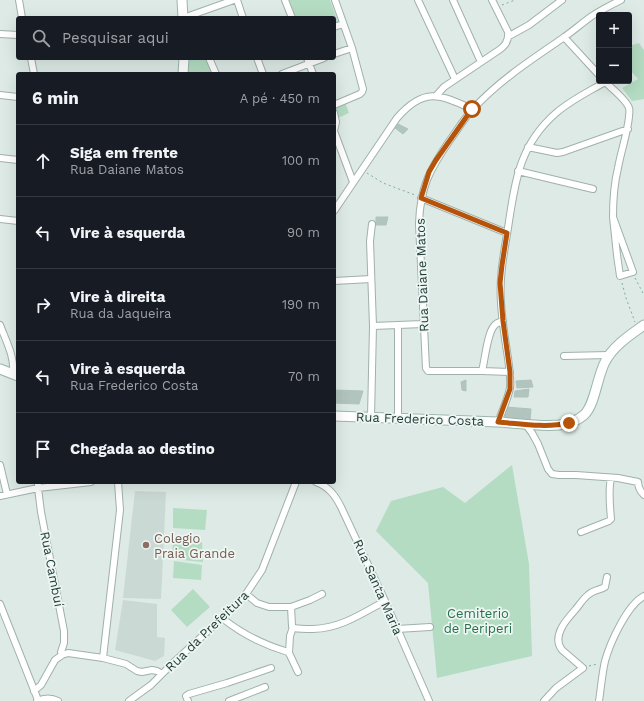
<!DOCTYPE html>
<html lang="pt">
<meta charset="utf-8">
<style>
:root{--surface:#171b24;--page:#242831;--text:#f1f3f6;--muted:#9ea1a6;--line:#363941}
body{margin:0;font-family:"Work Sans",sans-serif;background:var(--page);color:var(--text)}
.controls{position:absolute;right:12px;top:12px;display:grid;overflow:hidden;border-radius:4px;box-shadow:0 4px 16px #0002}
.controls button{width:36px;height:36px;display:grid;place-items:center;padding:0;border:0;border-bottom:1px solid var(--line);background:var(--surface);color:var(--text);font:20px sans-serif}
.stop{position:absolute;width:12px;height:12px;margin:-9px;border:3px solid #b45309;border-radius:50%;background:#fff}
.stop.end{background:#b45309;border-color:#fff;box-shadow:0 1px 4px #0008}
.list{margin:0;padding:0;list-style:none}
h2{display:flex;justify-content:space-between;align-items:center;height:52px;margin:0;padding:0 16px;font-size:17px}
h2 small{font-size:13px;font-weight:400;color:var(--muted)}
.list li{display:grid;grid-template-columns:26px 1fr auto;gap:12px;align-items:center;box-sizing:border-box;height:72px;padding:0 16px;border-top:1px solid var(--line)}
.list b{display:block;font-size:15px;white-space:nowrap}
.list p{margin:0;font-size:13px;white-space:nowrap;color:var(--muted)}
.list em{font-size:13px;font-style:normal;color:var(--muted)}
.icon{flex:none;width:22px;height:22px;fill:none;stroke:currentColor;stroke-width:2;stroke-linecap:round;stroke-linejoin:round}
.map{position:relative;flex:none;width:644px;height:701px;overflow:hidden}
.search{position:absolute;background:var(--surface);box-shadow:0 4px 16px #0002;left:16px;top:16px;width:320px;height:44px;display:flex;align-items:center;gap:10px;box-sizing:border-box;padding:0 14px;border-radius:4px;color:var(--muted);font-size:15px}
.panel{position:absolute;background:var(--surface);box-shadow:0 4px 16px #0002;left:16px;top:72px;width:320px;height:412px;border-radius:4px}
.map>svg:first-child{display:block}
.built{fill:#cbd9d4}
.green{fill:#b4dcc2}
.building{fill:#b2c4be;stroke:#afc3bd}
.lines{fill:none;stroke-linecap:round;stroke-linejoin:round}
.street-casing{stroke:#a0b1ac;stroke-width:8}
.secondary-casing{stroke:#9cb6ae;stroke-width:11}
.path{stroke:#7cafa3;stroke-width:1;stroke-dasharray:2 3;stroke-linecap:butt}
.street{stroke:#fff;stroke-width:6}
.secondary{stroke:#fff;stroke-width:9}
.route{stroke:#b45309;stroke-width:5}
.education-dot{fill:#8d6e63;stroke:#edf6f3;stroke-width:1.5}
.labels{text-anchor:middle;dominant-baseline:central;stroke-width:3.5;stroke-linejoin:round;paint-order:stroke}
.street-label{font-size:13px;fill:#1e3934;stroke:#edf6f3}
.education-label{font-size:13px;fill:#785e54;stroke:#edf6f3;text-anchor:start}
.park-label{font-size:13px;fill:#27714a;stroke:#edf6f3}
</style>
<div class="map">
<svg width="644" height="701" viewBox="0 0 644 701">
<rect width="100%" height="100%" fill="#ddeae5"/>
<!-- built -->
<path class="built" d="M135 491 166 492 161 599 123 598Z
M123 600 157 604V637L165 638 164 656 155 661 115 650Z"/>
<!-- green -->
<path class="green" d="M289 0H330L338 22 334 24V18H296Z
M639 43 644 50V99L632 101 622 88 638 79 629 69V46Z
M187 58H207L213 74H186Z
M345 102 349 113 338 118 334 107Z
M512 465 529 564 532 656 437 678 428 583 376 531 391 501 443 487 465 503Z
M173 508 207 510 205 530 173 528Z
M173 539 202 542 203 562 172 559Z
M174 561 202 565 201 580 173 578Z
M193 589 210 607 187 627 171 610Z"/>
<!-- building -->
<path class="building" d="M398 124 408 129 403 134 395 128Z
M376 217H388L386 225H376Z
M466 380V391L462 390 461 382Z
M531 380 533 387 517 388 516 381Z
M529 389 528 397H514L515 391Z
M334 390 363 391 359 404 334 403Z
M506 407 531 409 530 421 505 418Z"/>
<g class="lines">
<defs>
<path id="street" d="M19 0 22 18
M237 0 243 18
M285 0 292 18
M418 0 455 79
M453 0 481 62
M186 17 234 0
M334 27 343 24
M0 34 18 35
M509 36 529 25 562 0
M564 37 599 75
M334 54 352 48
M31 58 34 74
M209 58 216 74
M257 58 263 74
M307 58 313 74
M282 74 324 58
M604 81C611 88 626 99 629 108 630 111 629 114 629 117 627 135 621 151 618 168 614 184 613 200 613 217
M0 95 18 97
M436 96 444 87 499 50C505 46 509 40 508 32L492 0
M334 105 360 94 362 92 363 89 352 48 335 0
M334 113 336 122 334 131 353 182
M528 147 557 153 563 152 628 129
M0 158 18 160
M518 171 593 189
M421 198 507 233
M334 211 397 118C424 87 439 94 472 109
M613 217 633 272 620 276 617 255Z
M0 219 18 221
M334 281 371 279
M0 325C6 341 15 357 13 374
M373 326 423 324
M564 356 609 355
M482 371C485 360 487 334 494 326 496 323 499 322 503 321
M510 372 482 371H428L426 368 419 224C420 187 430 169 450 140 458 129 465 117 474 108 500 80 531 60 563 38 573 31 582 23 592 16 601 10 611 5 621 0
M371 417 373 326 370 241 372 224
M398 418V326
M498 422C502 412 508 398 510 388 511 378 509 367 508 358 505 339 502 321 501 303 499 277 504 253 508 228 515 182 519 145 556 113 571 100 588 92 605 82
M526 425 532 433 538 444 548 469 552 474 559 475H576L618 478 638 482C638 488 640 491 644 495
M0 465 7 494
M38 482V488L41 512 64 631V643L61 652 62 655
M316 482C329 487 335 495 341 507L385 601 429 701
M0 496 38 488 91 482
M581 532 609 521 611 519C610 505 608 492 611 478
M246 594 257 603 269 607H291L310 600 322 594
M0 604 38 700
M291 607 292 626 294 628C300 629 307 629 313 629 341 628 361 614 385 601
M222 618C242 634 264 645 288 652L289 653
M293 627 290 636 289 653 298 672
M397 629 430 627
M103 658 120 510 118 482
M34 691 41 685 55 660 62 655 68 653 103 658 126 664 137 671 142 672 152 670 157 671 162 674
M37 701C44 698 50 697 58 701
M129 701 151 685 172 664 222 618 246 594 262 570 296 482
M188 701 186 696 189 694 227 683 271 668
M229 701 265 687
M544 701 556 688 583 668 562 650C551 636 567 619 576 609 580 604 583 599 588 595 593 590 600 590 605 587L607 577
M599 701C601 688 602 674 605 661 610 643 627 605 644 596"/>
<path id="secondary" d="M182 0 183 18
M183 74 184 58
M0 369 18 376
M334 416C389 418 443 420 498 422 518 423 539 427 559 425 567 424 577 421 584 415 595 405 597 377 605 362 613 346 630 335 644 325"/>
</defs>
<!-- street casing -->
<use href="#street" class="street-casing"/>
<!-- secondary casing -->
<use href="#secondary" class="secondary-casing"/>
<!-- path -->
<path class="path" d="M502 5 515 0
M367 173 383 183 415 195
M635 278 644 295
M622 283 626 298 635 322
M589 666 597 664"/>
<!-- street -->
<use href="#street" class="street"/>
<!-- secondary -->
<use href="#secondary" class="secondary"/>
</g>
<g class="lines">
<!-- route -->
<path class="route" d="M472 109 436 160 429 172 421 198 507 233 502 265 500 283 503 321 510 372V389L498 422C522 424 546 428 569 423"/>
</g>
<!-- markers -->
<circle class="education-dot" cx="146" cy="545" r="4"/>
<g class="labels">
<!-- street labels -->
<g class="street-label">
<text transform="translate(422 275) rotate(-92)">Rua Daiane Matos</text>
<text transform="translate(420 419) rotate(2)">Rua Frederico Costa</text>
<text transform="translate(52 569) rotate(79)">Rua Cambuí</text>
<text transform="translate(378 587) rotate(66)">Rua Santa Maria</text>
<text transform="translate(207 631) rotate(-44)">Rua da Prefeitura</text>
</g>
<!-- education labels -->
<g class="education-label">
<text x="154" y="538">Colegio<tspan x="154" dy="15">Praia Grande</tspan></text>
</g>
<!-- park labels -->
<g class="park-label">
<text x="478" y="613">Cemiterio<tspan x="478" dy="15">de Periperi</tspan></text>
</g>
</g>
</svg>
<div class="controls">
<button>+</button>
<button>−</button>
</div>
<div class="stop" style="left:472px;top:109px"></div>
<div class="stop end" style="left:569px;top:423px"></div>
<div class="search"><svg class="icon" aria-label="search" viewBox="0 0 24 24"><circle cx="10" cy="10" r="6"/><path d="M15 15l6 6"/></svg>Pesquisar aqui</div>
<section class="panel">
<h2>6 min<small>A pé · 450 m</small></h2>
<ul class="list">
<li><svg class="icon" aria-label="ahead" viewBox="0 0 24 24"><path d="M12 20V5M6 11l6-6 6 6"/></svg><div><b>Siga em frente</b><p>Rua Daiane Matos</p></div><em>100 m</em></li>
<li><svg class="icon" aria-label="left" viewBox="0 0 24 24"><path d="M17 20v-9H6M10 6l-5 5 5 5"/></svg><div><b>Vire à esquerda</b></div><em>90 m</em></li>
<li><svg class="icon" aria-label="right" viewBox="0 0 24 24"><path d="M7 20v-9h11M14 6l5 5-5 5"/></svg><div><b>Vire à direita</b><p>Rua da Jaqueira</p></div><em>190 m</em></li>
<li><svg class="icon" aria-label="left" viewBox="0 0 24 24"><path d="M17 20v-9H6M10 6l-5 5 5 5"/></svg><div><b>Vire à esquerda</b><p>Rua Frederico Costa</p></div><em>70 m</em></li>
<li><svg class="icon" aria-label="arrive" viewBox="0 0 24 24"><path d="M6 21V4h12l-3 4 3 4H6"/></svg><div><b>Chegada ao destino</b></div></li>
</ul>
</section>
</div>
